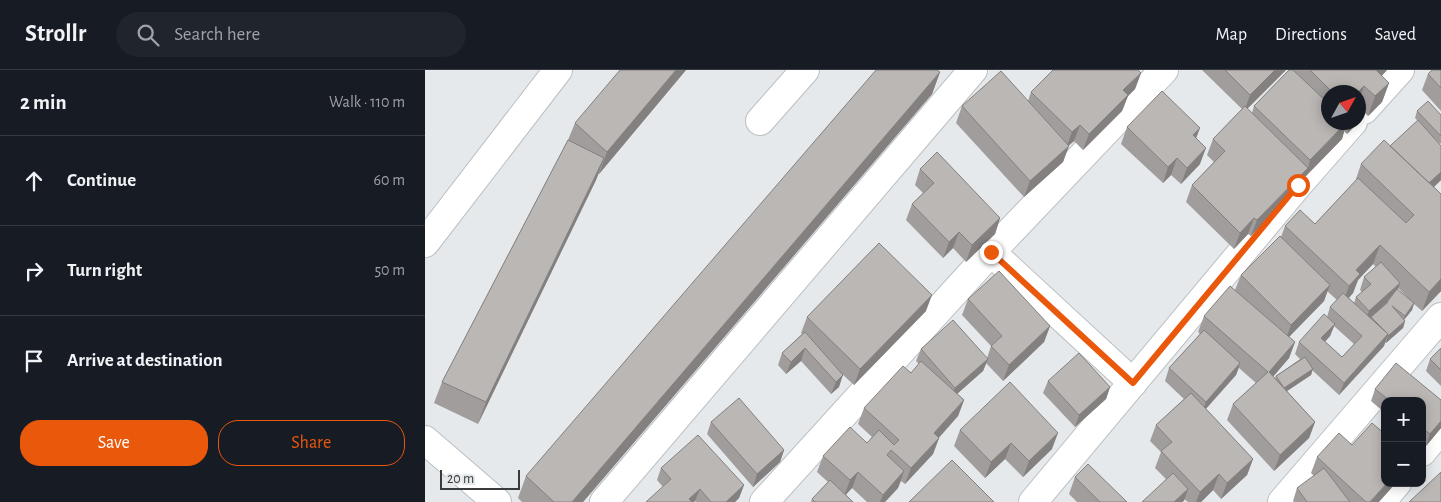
<!DOCTYPE html>
<meta charset="utf-8">
<style>
:root{--surface:#171b24;--page:#20242c;--text:#f1f3f6;--muted:#9ea1a6;--line:#363941;--accent:#ea580c}
body{margin:0;font-family:"Alegreya Sans",sans-serif;background:var(--page);color:var(--text)}
.controls{position:absolute;right:15px;bottom:15px;display:grid;overflow:hidden;border-radius:10px;box-shadow:0 2px 12px #0003}
.controls button{width:45px;height:45px;display:grid;place-items:center;padding:0;border:0;border-bottom:1px solid var(--line);background:var(--surface);color:var(--text);font:25px sans-serif}
.compass{position:absolute;left:896px;top:15px;width:45px;height:45px;border-radius:50%;background:var(--surface);box-shadow:0 2px 12px #0003;rotate:50deg}
.scale{position:absolute;left:15px;bottom:12px;width:80px;box-sizing:border-box;padding-left:5px;border:2px solid #3a3b3d;border-top:0;font-size:14px;line-height:18px;white-space:nowrap;color:#3a3b3d;-webkit-text-stroke:4px #e5e9ec;paint-order:stroke}
.stop{position:absolute;width:15px;height:15px;margin:-11px;border:4px solid #ea580c;border-radius:50%;background:#fff}
.stop.end{background:#ea580c;border-color:#fff;box-shadow:0 1px 5px #0008}
.list{margin:0;padding:0;list-style:none}
h2{display:flex;justify-content:space-between;align-items:center;height:65px;margin:0;padding:0 20px;font-size:21px}
h2 small{font-size:16px;font-weight:400;color:var(--muted)}
.list li{display:grid;grid-template-columns:32px 1fr auto;gap:15px;align-items:center;box-sizing:border-box;height:90px;padding:0 20px;border-top:1px solid var(--line)}
.list b{display:block;font-size:19px;white-space:nowrap}
.list em{font-size:16px;font-style:normal;color:var(--muted)}
.actions{display:flex;gap:10px;padding:15px 20px}
.actions a{flex:1;padding:11px 0;border:1px solid var(--accent);border-radius:20px;text-align:center;font-size:18px;color:var(--accent)}
.actions .main{background:var(--accent);color:#fff}
.icon{flex:none;width:28px;height:28px;fill:none;stroke:currentColor;stroke-width:2;stroke-linecap:round;stroke-linejoin:round}
.map{position:relative;flex:none;width:1016px;height:432px;overflow:hidden}
header{display:flex;align-items:center;gap:30px;box-sizing:border-box;height:70px;padding:0 25px;background:var(--surface);border-bottom:1px solid var(--line)}
header strong{font-size:24px}
nav{display:flex;gap:28px;margin-inline-start:auto;font-size:18px}
.search{width:350px;height:45px;background:var(--page);display:flex;align-items:center;gap:12px;box-sizing:border-box;padding:0 18px;border-radius:28px;color:var(--muted);font-size:19px}
main{display:flex}
aside{flex:1;background:var(--surface)}
.map>svg:first-child{display:block}
.lines{fill:none;stroke-linecap:round;stroke-linejoin:round}
.minor-casing{stroke:#bbbfc1;stroke-width:30}
.minor{stroke:#fff;stroke-width:28}
.wall{fill:#a19d9c;fill-rule:evenodd}
.shaded-wall{fill:#83807f}
.building{fill:#bbb7b5;stroke:#83807f}
.route{stroke:#ea580c;stroke-width:6}
</style>
<header>
<strong>Strollr</strong>
<div class="search"><svg class="icon" aria-label="search" viewBox="0 0 24 24"><circle cx="10" cy="10" r="6"/><path d="M15 15l6 6"/></svg>Search here</div>
<nav><a>Map</a><a>Directions</a><a>Saved</a></nav>
</header>
<main>
<aside>
<h2>2 min<small>Walk · 110 m</small></h2>
<ul class="list">
<li><svg class="icon" aria-label="ahead" viewBox="0 0 24 24"><path d="M12 20V5M6 11l6-6 6 6"/></svg><div><b>Continue</b></div><em>60 m</em></li>
<li><svg class="icon" aria-label="right" viewBox="0 0 24 24"><path d="M7 20v-9h11M14 6l5 5-5 5"/></svg><div><b>Turn right</b></div><em>50 m</em></li>
<li><svg class="icon" aria-label="arrive" viewBox="0 0 24 24"><path d="M6 21V4h12l-3 4 3 4H6"/></svg><div><b>Arrive at destination</b></div></li>
</ul>
<div class="actions"><a class="main">Save</a><a>Share</a></div>
</aside>
<div class="map">
<svg width="1016" height="432" viewBox="0 0 1016 432">
<rect width="100%" height="100%" fill="#e5e9ec"/>
<g class="lines">
<defs>
<path id="minor" d="M939 40 975 0
M335 51 380 0
M0 173 133 0
M708 313 566 182 739 0
M0 370 72 432
M997 382 1016 359
M179 432 548 0
M339 432 566 182
M608 432 873 115 928 52
M857 432 1016 247
M956 432 972 413"/>
</defs>
<!-- minor casing -->
<use href="#minor" class="minor-casing"/>
<!-- minor -->
<use href="#minor" class="minor"/>
</g>
<!-- wall -->
<path class="wall" d="M261 0 174 104V103L171 110 53 354 9 333 17 312 143 70 150 53Z
M777 0H861L822 39 827 43 829 36 864 0H962L957 6 964 13 957 32 943 46 937 40 934 50V22H904V52H933L932 54 922 64 919 61 917 69 880 107 877 114 826 166 823 164 809 179 761 132 767 115 789 92 782 85 788 69 817 39Z
M1016 0V41L997 20 1003 4Z
M515 2 507 24 158 432H97L93 428 101 406Z
M716 3 710 19 703 26 697 41 658 80 649 71 644 75 638 92 599 127 531 53 537 36 603 31 606 22Z
M992 41 1016 45V73L1015 74 1006 65 1016 76V110L1009 117 1016 124V221L997 241 989 234 987 240 979 250 980 251 978 258 961 273 960 272 959 276 914 325 887 300 886 305 862 321 890 352 884 368 849 401 802 350 808 334 831 313 814 298 811 305 781 339 828 389 822 405 796 429 788 420 776 432H763L759 429V431L741 409 730 398 736 382 725 371 731 355 759 329 740 311 744 298 775 264 773 262 779 246 810 220 816 205 856 167 860 156 890 154 930 112 936 94 965 76 993 51 990 48ZM948 194 951 197 939 207 935 220 937 222 931 227 929 233 924 228 928 223 933 210ZM973 218 984 229 972 220ZM902 221 912 230 905 237 902 247 874 272 870 284 875 289 851 306 850 308 848 307 864 288 870 272 864 267 899 231ZM909 256 929 274 917 287 900 272 905 266Z
M702 57 771 68 775 94 756 114 746 105 738 113 696 74Z
M495 99 575 148 570 164 541 192 528 178 518 188 481 150 487 134 498 123 490 115Z
M543 229 625 256 619 272 578 311 561 293 558 301 532 324 539 330 533 346 514 368 508 384 480 414 476 411 473 418 460 432H442L427 418 421 425 428 432H386L387 429 403 412 392 402 398 386 442 373 447 367 433 354 439 338 486 303 494 294 491 291 496 279 562 288 566 276 537 245Z
M501 241 429 315 416 303 414 317 406 324 376 291 361 304 353 295 357 283 377 264 376 263 382 247Z
M1016 278V316L1001 301 1005 289Z
M623 311 685 317 681 329 650 357 618 323Z
M950 319 1016 330V358L1001 376 997 374V331H960V343L946 331Z
M286 352 359 380 355 392 328 417 282 364Z
M535 360 627 379 598 407 580 389 560 408 529 376Z
M892 387 954 432H869L868 431 872 418 889 406 886 403Z
M236 398 319 415 314 428 310 432H271L270 431 269 432H221L238 417 232 410Z
M650 407 702 432H652L644 424Z"/>
<!-- shaded-wall -->
<path class="shaded-wall" d="M251 0H261L174 104 182 82Z
M850 0H861L819 42 825 25Z
M951 0H962L944 18Z
M515 2 507 24 158 432H147Z
M716 3 710 19 703 26 697 41 658 80 664 64 698 20Z
M964 13 957 32 943 46 950 26Z
M939 16 934 31V22H933Z
M939 35 934 50V40Z
M922 52 917 69 880 107 877 114 826 166 832 150 883 98 885 90Z
M926 52H933L922 64Z
M655 55 649 71 641 78 647 62Z
M775 58 769 74 768 65Z
M644 76 638 92 599 127 605 111Z
M781 78 775 94 756 114 762 98Z
M179 88 171 110 53 354 61 332Z
M752 88 746 105 738 113 743 97Z
M1016 102V110L996 129 1000 117Z
M575 148 570 164 541 192 547 175Z
M829 148 823 164 809 179 815 163Z
M534 162 528 178 518 188 524 172Z
M955 175 948 194 933 210 928 223 917 235 924 216 931 200Z
M1016 209V221L997 241 1004 222Z
M975 213 971 225 962 232 961 234 939 254 944 241Z
M905 215 899 231 860 271 866 255Z
M507 225 501 241 429 315 435 299Z
M989 233 987 240 977 252 980 246Z
M980 251 978 258 961 273 963 266Z
M910 254 905 266 892 280 896 268Z
M625 256 619 272 578 311 584 295Z
M963 264 959 276 914 325 919 313Z
M870 272 864 288 838 318 844 302Z
M380 278 376 291 361 304 366 292Z
M563 289 558 301 525 330 530 318Z
M815 293 811 305 776 344 781 332Z
M888 299 886 305 856 325 859 318Z
M418 305 414 317 406 324 411 312Z
M685 317 681 329 650 357 654 345Z
M539 330 533 346 503 379 509 363Z
M1016 351V358L1001 376 1005 364Z
M890 352 884 368 849 401 855 385Z
M633 363 627 379 598 407 604 391Z
M514 368 508 384 480 414 486 398Z
M586 373 580 389 560 408 566 392Z
M359 380 355 392 328 417 332 404Z
M828 389 822 405 796 429 802 413Z
M479 401 473 418 460 432H455L458 425Z
M433 402 427 418 419 426 425 410Z
M794 404 788 420 776 432H771L775 422Z
M962 413H971L954 432H945Z
M319 415 314 428 310 432H301Z
M275 419 270 431 269 432H263L264 429Z
M763 419 759 431 757 432H749Z"/>
<!-- building -->
<path class="building" d="M195 0H251L182 82 150 53Z
M451 0H512L515 2 147 432H129L101 406Z
M628 0H713L716 3 698 20 703 25 664 64 655 55 647 62 606 22Z
M800 0H850L825 25Z
M864 0H868L904 34V52H922L885 90 829 36Z
M885 0H951L964 13 950 26 939 16 933 22H907Z
M1007 0H1016V18L1003 4Z
M576 1 644 76 605 111 537 36Z
M737 21 775 58 768 65 781 78 762 98 752 88 743 97 702 57Z
M934 29 939 35 934 40Z
M1003 31 1016 45V66L992 41Z
M820 36 883 98 832 150 829 148 815 163 767 115 800 81 788 69Z
M993 50 1016 76V102L1004 113 965 76Z
M143 70 179 88 61 332 17 312Z
M959 70 1016 124V209L1004 222 955 175 931 200 935 204 924 216 860 156 875 140 890 154 933 108 981 153 989 145 936 94Z
M512 82 575 148 547 175 534 162 524 172 487 134 509 113 495 99Z
M855 166 905 215 866 255 816 205Z
M454 173 507 225 435 299 382 247Z
M956 192 975 213 944 241 931 227 946 214 939 207Z
M574 201 625 256 584 295 566 276 577 266 543 229Z
M805 216 870 272 844 302 890 352 855 385 808 334 843 302 779 246Z
M972 219 989 233 980 246 967 236 980 251 963 266H962L963 264 946 247 963 232H962Z
M918 223 963 264 919 313 874 272 899 244 910 254 896 268 917 287 937 266 905 237Z
M528 250 563 289 530 318 496 279Z
M779 260 815 293 781 332 744 298Z
M380 262 418 305 411 312 380 278 366 292 357 283Z
M1016 278V300L1005 289Z
M654 283 685 317 654 345 623 311Z
M880 287 888 299 859 318 851 306Z
M496 291 539 330 509 363 514 368 486 398 466 380 462 385 479 401 458 425 433 402 425 410 398 386 425 357 442 373 454 360 469 375 474 370 439 338 478 296 486 303Z
M971 293 1016 330V351L1005 364 997 358V331H965L950 319Z
M585 312 633 363 604 391 586 373 566 392 535 360Z
M766 323 828 389 802 413 794 404 775 422 736 381 747 372 731 355Z
M314 328 359 380 332 404 286 352Z
M947 353 960 364V413H962L945 432H941L892 387 914 363 927 375Z
M273 365 319 415 301 432H286L275 419 264 429 267 432H221L246 409 236 398Z
M527 390 569 432H484Z
M663 394 702 432H675L650 407Z
M899 398 925 432H882L872 418Z
M1016 402V432H984Z
M748 403 763 419 749 432H717Z
M405 410 428 432H390L387 429Z"/>
<g class="lines">
<!-- route -->
<path class="route" d="M566 182 708 313 873 115"/>
</g>
</svg>
<div class="controls">
<button>+</button>
<button>−</button>
</div>
<svg class="compass" viewBox="-18 -18 36 36"><path d="M0-13l5 13h-10z" fill="#e53935"/><path d="M0 13l5-13h-10z" fill="#9ea1a6"/></svg>
<div class="scale">20 m</div>
<div class="stop" style="left:873px;top:115px"></div>
<div class="stop end" style="left:566px;top:182px"></div>
</div>
</main>
